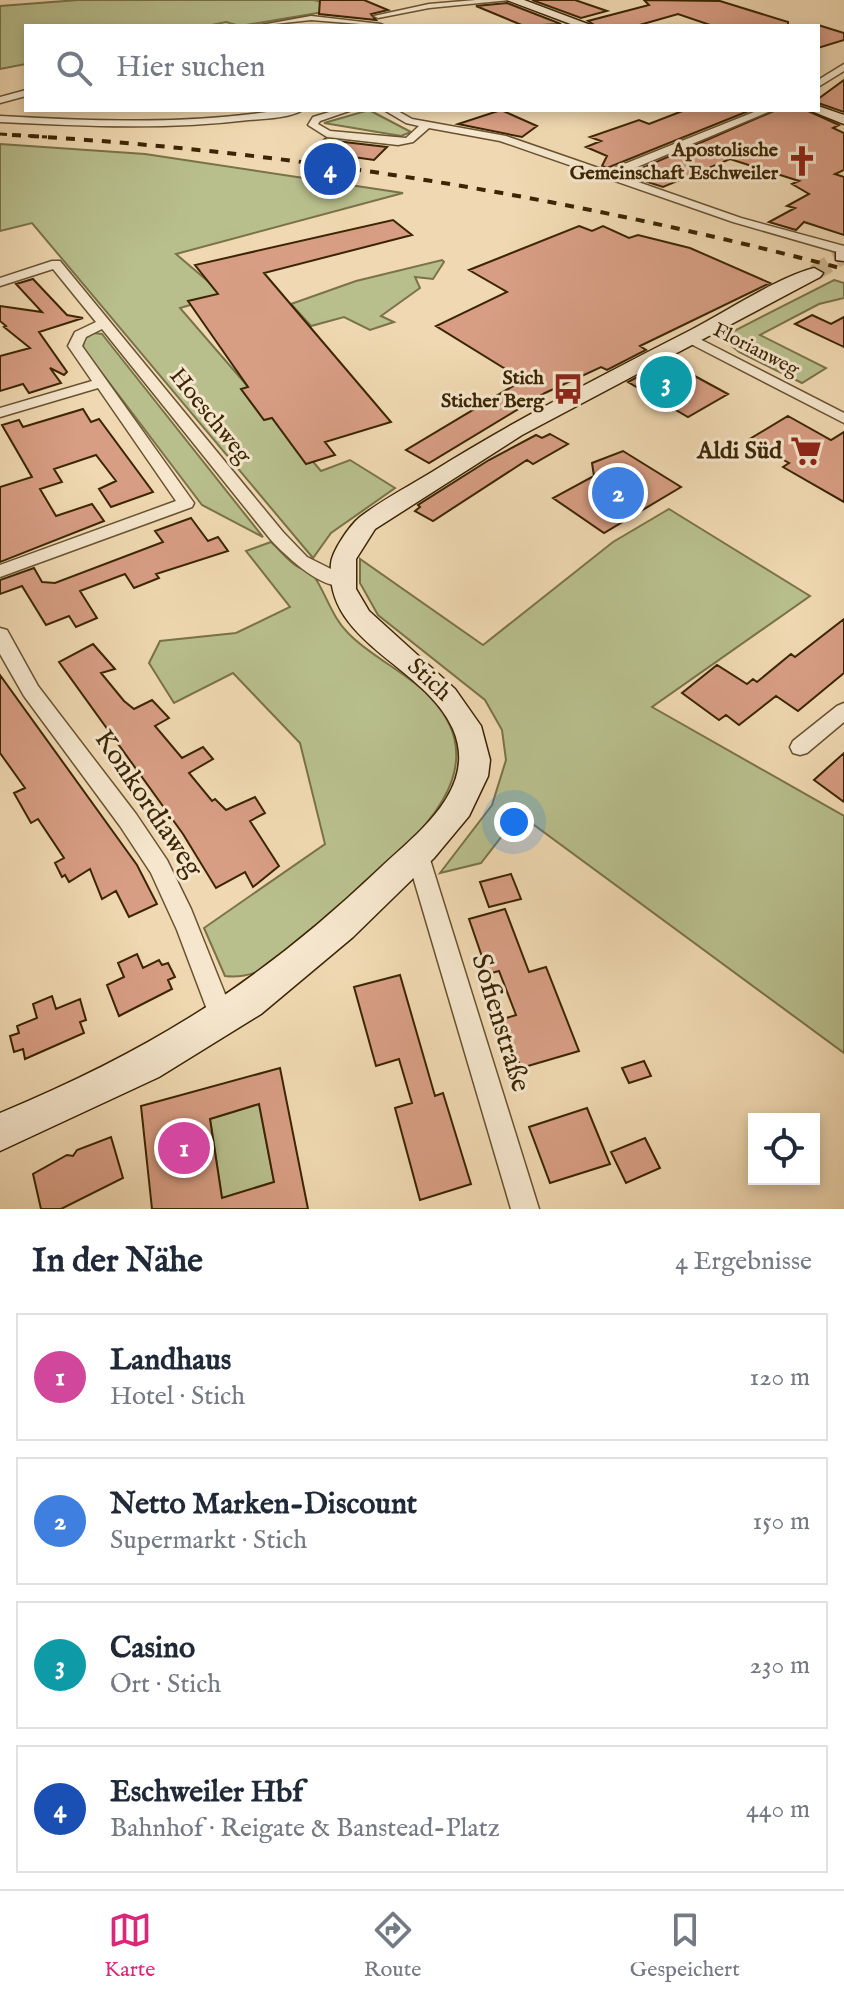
<!DOCTYPE html>
<html lang="de">
<meta charset="utf-8">
<style>
:root{--surface:#fff;--page:#f2f2f3;--text:#1f2937;--muted:#747a83;--line:#e0e1e3;--accent:#db2777}
body{margin:0;font-family:"IM FELL English",serif;background:var(--page);color:var(--text)}
.controls{position:absolute;right:24px;bottom:24px;display:grid;overflow:hidden;border-radius:0px;box-shadow:0 4px 12px #0003}
.controls button{width:72px;height:72px;display:grid;place-items:center;padding:0;border:0;border-bottom:2px solid var(--line);background:var(--surface);color:var(--text);font:40px sans-serif}
.you{position:absolute;left:514px;top:822px;width:28px;height:28px;margin:-20px;border:6px solid #fff;border-radius:50%;background:#1a73e8;box-shadow:0 0 0 12px #1a73e833}
.badge{display:grid;place-items:center;width:52px;height:52px;border-radius:50%;background:var(--accent);color:#fff;font-size:26px;font-weight:700}
.pin{position:absolute;translate:-50% -50%;border:4px solid #fff;box-shadow:0 2px 8px #0006}
.list{margin:0;padding:0;list-style:none}
h2{display:flex;justify-content:space-between;align-items:center;height:104px;margin:0;padding:0 32px;font-size:34px}
h2 small{font-size:26px;font-weight:400;color:var(--muted)}
.list li{display:grid;grid-template-columns:52px 1fr auto;gap:24px;align-items:center;box-sizing:border-box;height:128px;margin:0 16px 16px;padding:0 16px;border:2px solid var(--line);border-radius:0px}
.list b{display:block;font-size:30px;white-space:nowrap}
.list p{margin:0;font-size:26px;white-space:nowrap;color:var(--muted)}
.list em{font-size:26px;font-style:normal;color:var(--muted)}
.icon{flex:none;width:44px;height:44px;fill:none;stroke:currentColor;stroke-width:2;stroke-linecap:round;stroke-linejoin:round}
.map{position:relative;flex:none;width:844px;height:1209px;overflow:hidden}
.search{position:absolute;background:var(--surface);box-shadow:0 4px 12px #0003;left:24px;right:24px;top:24px;height:88px;display:flex;align-items:center;gap:20px;box-sizing:border-box;padding:0 28px;border-radius:0px;color:var(--muted);font-size:30px}
.sheet{height:680px;background:var(--surface)}
nav{display:flex;justify-content:space-around;align-items:center;box-sizing:border-box;height:112px;border-top:2px solid var(--line);background:var(--surface);font-size:22px;color:var(--muted)}
nav a{display:grid;justify-items:center;gap:4px}
nav .on{color:var(--accent)}
.map>svg:first-child{display:block}
.green{fill:#b8bf8d;stroke:#7a7248;stroke-width:2}
.building{fill:#d89e84;stroke:#3b2503;stroke-width:2;fill-rule:evenodd}
.lines{fill:none;stroke-linecap:round;stroke-linejoin:round}
.secondary-tunnel{stroke:#ccb58f;stroke-width:17;stroke-dasharray:17 8;stroke-linecap:butt}
.street-casing{stroke:#68522f;stroke-width:3}
.secondary-casing{stroke:#3b2503;stroke-width:3}
.street{fill:#f5e6cd;fill-rule:evenodd}
.secondary{fill:#f5e6cd;fill-rule:evenodd}
.rail-far1{stroke:#3b2503;stroke-width:3;stroke-dasharray:7 7;stroke-linecap:butt}
.rail{stroke:#3b2503;stroke-width:4;stroke-dasharray:9 9;stroke-linecap:butt}
.labels{text-anchor:middle;dominant-baseline:central;stroke-width:6;stroke-linejoin:round;paint-order:stroke}
.far-poi-label{font-size:20px;font-weight:bold;fill:#3b2503;stroke:#f5e6cd;text-anchor:end}
.far-street-label{font-size:20px;fill:#3b2503;stroke:#f5e6cd}
.street-label{font-size:24px;fill:#3b2503;stroke:#f5e6cd}
.poi-label{font-size:24px;font-weight:bold;fill:#3b2503;stroke:#f5e6cd;text-anchor:end}
.near-street-label{font-size:28px;fill:#3b2503;stroke:#f5e6cd}
</style>
<div class="map">
<svg width="844" height="1209" viewBox="0 0 844 1209">
<rect width="100%" height="100%" fill="#f0d9b2"/>
<filter id="stains"><feTurbulence type="fractalNoise" baseFrequency=".0025" numOctaves="4"/><feColorMatrix values="0 0 0 0 .2 0 0 0 0 .09 0 0 0 0 .02 0 0 0 .5 -.17"/></filter>
<radialGradient id="worn" r=".72"><stop offset=".6" stop-color="#630" stop-opacity="0"/><stop offset="1" stop-color="#630" stop-opacity=".3"/></radialGradient>
<!-- green -->
<path class="green" d="M78 0H314L347 8 240 26 226 22 207 26H26V64L0 69V6Z
M369 110 411 132 401 136 324 123Z
M0 144 145 154 403 193 176 254 224 295 180 308 321 471 350 460 395 488 331 533 313 558 32 223 0 231Z
M442 260 444 262 433 279 415 277 420 288 381 316 394 322 370 330 344 317 311 326 291 304 356 281Z
M834 280 844 283V298L819 304 760 335 826 368 802 383 739 352 728 343V334Z
M102 334 263 537 202 505 83 348 84 339 94 333Z
M669 509 810 596 652 707 844 816V1053L519 814 481 863 440 873 492 805 506 760 502 730 485 700 378 615 360 583V559L483 645 613 542Z
M271 542C280 550 288 561 298 567 303 570 310 571 314 576 326 594 332 617 348 633 372 658 407 672 430 697 507 777 397 854 340 905 308 933 272 982 225 976L204 928 325 844 300 743 233 673 174 703 149 663 160 641 236 633 290 607 246 551Z
M259 1104 274 1182 222 1198 210 1119Z"/>
<!-- building -->
<path class="building" d="M320 0H364L388 10 371 14 376 20 319 14Z
M532 0H575L607 11 581 18Z
M644 0 720 1 788 22V26H713L678 14 636 26H596L588 21 649 5Z
M507 3 561 24 524 26 476 6Z
M818 25 844 33V40L818 48Z
M844 80V112L818 103V99Z
M501 110 537 126 522 137 458 124Z
M685 110H751L607 168 602 166 607 156 586 147 601 141 590 137 639 120 649 124Z
M776 110H806L839 125 833 128 844 133V170L835 174 844 177V235L804 222 796 230 769 222 795 208 787 206 809 194 792 184 799 181 730 159 663 187 626 175Z
M325 139 327 140 387 147 374 160 311 151Z
M393 220 412 235 264 273 391 422 325 442 335 455 306 464 272 418 264 420 241 389 248 387 188 301 218 294 195 265Z
M579 226 592 231 603 226 629 238 638 235 690 248 770 283 640 346 646 350 607 370 601 367 545 393 429 463 406 450 523 380 436 326 507 292 469 270Z
M33 279 67 315 83 318 39 332 67 372 64 375 50 368 61 383 29 393 23 384 0 391V356L30 348 4 327 6 326 0 321V306L42 312 16 284Z
M812 315 831 324 844 317V347L795 324Z
M667 361 715 387 728 394 688 417 628 382Z
M83 409 91 422 99 419 153 492 111 507 99 489 116 481 96 455 54 469 62 482 40 489 56 516 92 504 104 521 0 562V487L32 477 2 425 19 420 23 427Z
M788 416 831 440 844 432V502L783 467 789 463 748 440Z
M550 434 568 444 533 464 527 460 433 521 415 511 420 507 418 505 489 460 536 435 542 438Z
M623 451 681 487 604 533 553 498 594 476 592 463Z
M191 518 208 541 218 537 228 551 156 574 159 578 134 588 125 574 80 591 97 618 76 627 69 616 46 625 22 586 0 594V580L34 568 42 582 55 583 163 542 155 531Z
M844 619V673L798 711 776 696 739 725 726 715 719 720 682 693 717 665 747 684 753 679 757 682 791 654 795 657Z
M93 644 115 669 101 673 124 701 134 709 152 700 169 718 155 726 182 758 203 747 213 759 189 773 212 801 215 799 226 810 255 797 265 813 250 821 279 866 253 887 245 872 216 888 183 834 59 662Z
M0 675 137 865 157 904 129 917 116 891 102 899 90 869 69 882 65 875 62 877 55 863 64 858 38 819 31 823 14 793 25 788 0 753Z
M844 753V802L814 780Z
M511 874 521 899 489 907 480 882Z
M505 909 529 972 546 967 579 1051 521 1068 503 1019 516 1015 499 971 488 974 469 919Z
M137 954 143 968 159 960 162 965 168 963 175 977 168 980 172 989 119 1016 107 985 124 977 118 963Z
M400 975 435 1096 443 1093 471 1184 420 1200 395 1108 412 1103 399 1059 376 1066 354 987Z
M52 996 56 1009 80 999 86 1020 80 1022 84 1033 25 1059 23 1049 14 1052 10 1036 19 1033 17 1026 37 1018 33 1004Z
M644 1061 651 1076 629 1083 622 1068Z
M280 1068 308 1209H152L141 1106ZM259 1104 274 1182 222 1198 210 1119Z
M587 1108 610 1164 550 1183 529 1127Z
M111 1137 123 1178 61 1209H41L33 1174 67 1155 73 1156 77 1150Z
M645 1138 660 1168 626 1183 611 1152Z"/>
<g class="lines">
<!-- secondary-tunnel -->
<path class="secondary-tunnel" d="M814 273 842 256"/>
<defs>
<path id="street" d="M476 0H510L429 8 378 18 374 16 429 4Z
M311 16 381 24 385 26 311 20 256 26Z
M844 64V71L818 87V80Z
M26 90V96L0 103V97Z
M280 110H303C289 118 265 119 249 120 166 130 83 126 0 122V116C93 121 188 125 280 110Z
M336 110H352L320 121 318 124 330 131 406 138 419 126 406 123 384 110H396L412 119 506 136 607 171 759 110H773L618 175 741 218 844 246V254L733 222 500 141 429 128 413 142 398 145 327 137 308 125 313 117Z
M52 261H60L283 532 307 557 347 577 350 581 347 585C323 592 286 556 271 540L102 329 86 337 82 346 194 503 192 507 0 577V565L176 501 98 388 0 417V408L92 381 68 346 75 332 96 322 53 269 0 286V278Z
M692 335 844 413V423L687 342V336Z
M0 628 7 630 38 686 136 814 167 860 191 909 235 1019 232 1028 223 1031 214 1028 177 930 151 873 120 826 24 696 0 654Z
M844 703V722L807 753 800 755 793 753 790 747 793 741 837 706Z
M417 844 425 846 428 853 539 1209H511L406 853 409 846Z"/>
<path id="secondary" d="M507 0H524L593 26H576Z
M818 106 844 115V124L809 110H818Z
M844 250V261L836 260V252Z
M814 268 823 273 820 277 522 435 375 529 356 559V589L369 611 455 689 481 726 490 760 488 776 469 816 434 858 353 937 261 1014 159 1077 0 1151V1113C152 1050 260 982 379 869 417 833 479 789 453 729 426 666 324 643 331 564 332 551 350 525 360 517 382 500 409 486 432 472 515 420 601 376 687 332 724 313 776 278 814 268Z"/>
</defs>
<!-- street casing -->
<use href="#street" class="street-casing"/>
<!-- secondary casing -->
<use href="#secondary" class="secondary-casing"/>
<!-- street -->
<use href="#street" class="street"/>
<!-- secondary -->
<use href="#secondary" class="secondary"/>
<!-- rail-far1 -->
<path class="rail-far1" d="M0 134 47 137"/>
<!-- rail -->
<path class="rail" d="M12 135C295 151 570 197 844 269"/>
</g>
<!-- icons -->
<defs>
<symbol id="church-bare" viewBox="-9 -9 18 18"><path d="M-1.2-6h2.4v3.5h3.3v2.4h-3.3V6h-2.4V-.1h-3.3v-2.4h3.3Z" fill="#8f2418" stroke="#f5e6cd" stroke-width="2.5" paint-order="stroke"/></symbol>
<symbol id="bus-bare" viewBox="-9 -9 18 18"><path d="M-5-6H5V4H4V6H2V4H-2V6H-4V4H-5ZM-3.5-4V0h7V-4ZM-3.5 1.2v1.5H-2V1.2ZM2 1.2v1.5H3.5V1.2Z" fill="#8f2418" stroke="#f5e6cd" stroke-width="2.5" paint-order="stroke"/></symbol>
<symbol id="supermarket-bare" viewBox="-9 -9 18 18"><path d="M-6-5.5h2.5l.6 2H6L4.5 2H-2.5L-4.4-4H-6ZM-1.5 3.2a1.3 1.3 0 1 0 .1 0ZM3 3.2a1.3 1.3 0 1 0 .1 0Z" fill="#8f2418" stroke="#f5e6cd" stroke-width="2.5" paint-order="stroke"/></symbol>
</defs>
<g fill-rule="evenodd">
<use href="#church-bare" x="780" y="139" width="44" height="44"/>
<use href="#bus-bare" x="546" y="367" width="44" height="44"/>
<use href="#supermarket-bare" x="784" y="429" width="44" height="44"/>
</g>
<g class="labels">
<!-- far-poi labels -->
<g class="far-poi-label">
<text x="778" y="150">Apostolische<tspan x="778" dy="23">Gemeinschaft Eschweiler</tspan></text>
<text x="544" y="378">Stich<tspan x="544" dy="23">Sticher Berg</tspan></text>
</g>
<!-- far-street labels -->
<g class="far-street-label">
<text transform="translate(756 350) rotate(27)">Florianweg</text>
</g>
<!-- street labels -->
<g class="street-label">
<text transform="translate(210 416) rotate(51)">Hoeschweg</text>
<text transform="translate(429 680) rotate(43)">Stich</text>
</g>
<!-- poi labels -->
<g class="poi-label">
<text x="782" y="451">Aldi Süd</text>
</g>
<!-- near-street labels -->
<g class="near-street-label">
<text transform="translate(148 804) rotate(56)">Konkordiaweg</text>
<text transform="translate(500 1023) rotate(73)">Sofienstraße</text>
</g>
</g>
<rect width="100%" height="100%" filter="url(#stains)"/>
<rect width="100%" height="100%" fill="url(#worn)"/>
</svg>
<div class="controls">
<button><svg class="icon" aria-label="locate" viewBox="0 0 24 24"><circle cx="12" cy="12" r="6"/><path d="M12 2v4M12 18v4M2 12h4M18 12h4"/></svg></button>
</div>
<div class="you"></div>
<div class="pin badge" style="left:184px;top:1148px;background:#d1479c">1</div>
<div class="pin badge" style="left:618px;top:493px;background:#3f7fe0">2</div>
<div class="pin badge" style="left:666px;top:382px;background:#0f9aa8">3</div>
<div class="pin badge" style="left:330px;top:169px;background:#1a4fb4">4</div>
<div class="search"><svg class="icon" aria-label="search" viewBox="0 0 24 24"><circle cx="10" cy="10" r="6"/><path d="M15 15l6 6"/></svg>Hier suchen</div>
</div>
<section class="sheet">
<h2>In der Nähe<small>4 Ergebnisse</small></h2>
<ul class="list">
<li><span class="badge" style="background:#d1479c">1</span><div><b>Landhaus</b><p>Hotel · Stich</p></div><em>120 m</em></li>
<li><span class="badge" style="background:#3f7fe0">2</span><div><b>Netto Marken-Discount</b><p>Supermarkt · Stich</p></div><em>150 m</em></li>
<li><span class="badge" style="background:#0f9aa8">3</span><div><b>Casino</b><p>Ort · Stich</p></div><em>230 m</em></li>
<li><span class="badge" style="background:#1a4fb4">4</span><div><b>Eschweiler Hbf</b><p>Bahnhof · Reigate &amp; Banstead-Platz</p></div><em>440 m</em></li>
</ul>
</section>
<nav>
<a class="on"><svg class="icon" aria-label="map" viewBox="0 0 24 24"><path d="M3 6l6-2 6 2 6-2v14l-6 2-6-2-6 2zM9 4v14M15 6v14"/></svg>Karte</a>
<a><svg class="icon" aria-label="directions" viewBox="0 0 24 24"><path d="M12 3l9 9-9 9-9-9zM9 14v-3h6M13 9l2 2-2 2"/></svg>Route</a>
<a><svg class="icon" aria-label="saved" viewBox="0 0 24 24"><path d="M7 4h10v16l-5-4-5 4z"/></svg>Gespeichert</a>
</nav>
